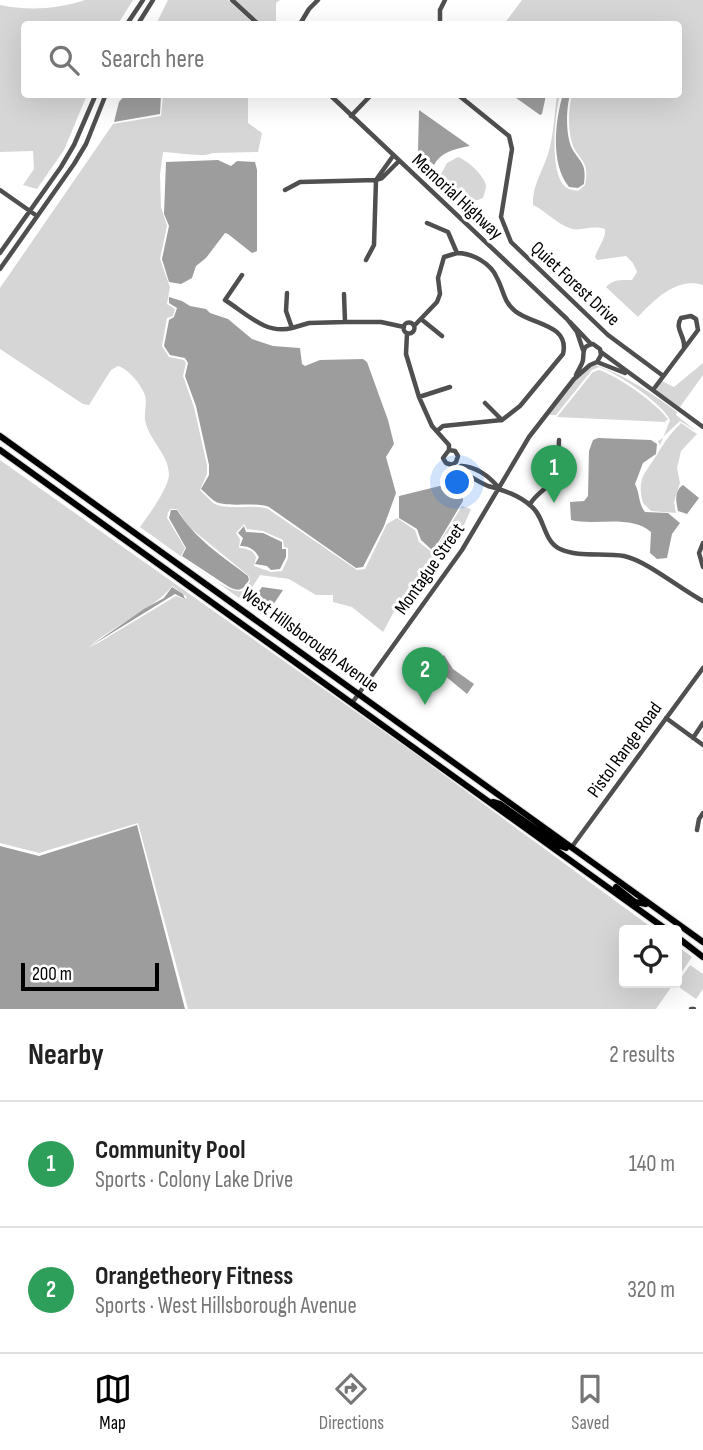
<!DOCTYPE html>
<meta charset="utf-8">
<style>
:root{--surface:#fff;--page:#f6f6f6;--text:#222;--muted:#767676;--line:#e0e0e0;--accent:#000}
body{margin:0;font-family:"Sofia Sans Condensed",sans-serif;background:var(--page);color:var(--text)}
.controls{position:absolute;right:21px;bottom:21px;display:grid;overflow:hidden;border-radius:7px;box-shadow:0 7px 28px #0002}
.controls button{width:63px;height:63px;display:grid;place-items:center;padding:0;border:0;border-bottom:2px solid var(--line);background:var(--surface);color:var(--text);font:35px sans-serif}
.scale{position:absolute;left:21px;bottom:18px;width:138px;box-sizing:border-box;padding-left:7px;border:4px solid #000;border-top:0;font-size:19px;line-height:24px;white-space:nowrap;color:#000;-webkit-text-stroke:5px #fff;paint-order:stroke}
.you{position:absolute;left:458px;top:483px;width:24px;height:24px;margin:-18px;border:5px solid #fff;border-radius:50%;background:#1a73e8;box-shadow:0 0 0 10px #1a73e833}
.badge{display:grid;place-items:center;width:46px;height:46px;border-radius:50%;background:var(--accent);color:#fff;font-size:23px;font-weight:700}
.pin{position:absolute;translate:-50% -58px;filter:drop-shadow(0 2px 4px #0008)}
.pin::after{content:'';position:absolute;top:37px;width:24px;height:21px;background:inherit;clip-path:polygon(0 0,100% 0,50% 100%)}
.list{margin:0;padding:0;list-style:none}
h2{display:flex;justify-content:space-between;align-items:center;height:91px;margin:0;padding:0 28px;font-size:30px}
h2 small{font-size:23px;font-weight:400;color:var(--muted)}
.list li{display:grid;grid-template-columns:46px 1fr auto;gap:21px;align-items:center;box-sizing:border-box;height:126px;padding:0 28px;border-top:2px solid var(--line)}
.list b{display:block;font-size:26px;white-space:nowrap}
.list p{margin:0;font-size:23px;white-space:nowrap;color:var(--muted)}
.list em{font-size:23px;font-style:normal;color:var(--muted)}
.icon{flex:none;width:38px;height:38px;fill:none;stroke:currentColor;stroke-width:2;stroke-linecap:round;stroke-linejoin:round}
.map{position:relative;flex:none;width:703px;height:1009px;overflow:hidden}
.search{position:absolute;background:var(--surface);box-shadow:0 7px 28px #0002;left:21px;right:21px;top:21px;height:77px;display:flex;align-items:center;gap:18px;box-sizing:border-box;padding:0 24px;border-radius:7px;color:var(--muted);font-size:26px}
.sheet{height:343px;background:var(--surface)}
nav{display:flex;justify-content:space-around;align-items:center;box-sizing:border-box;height:98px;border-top:2px solid var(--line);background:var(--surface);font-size:19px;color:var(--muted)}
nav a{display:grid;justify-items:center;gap:4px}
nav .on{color:var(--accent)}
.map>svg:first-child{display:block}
.green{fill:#d6d6d6;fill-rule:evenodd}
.water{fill:#9d9d9d}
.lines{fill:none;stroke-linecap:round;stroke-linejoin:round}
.major-casing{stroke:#dbdbdb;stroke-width:8}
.minor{stroke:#4f4f4f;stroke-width:4.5}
.major{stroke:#000;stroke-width:6}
.labels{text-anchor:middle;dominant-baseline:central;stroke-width:6;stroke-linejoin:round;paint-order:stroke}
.street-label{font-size:19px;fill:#000;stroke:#fff}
</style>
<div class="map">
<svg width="703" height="1009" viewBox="0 0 703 1009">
<rect width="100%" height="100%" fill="#fff"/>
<!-- green -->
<path class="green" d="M85 0H133L118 24H24V94L87 95 64 150 37 189 23 185 34 169 33 151 0 152V5C28 11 58 9 85 0Z
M168 0H228L254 24H156Z
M235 0H280L276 3V24H261Z
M522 0H703V285C677 277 655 299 638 317L606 287C613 279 622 280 632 280L637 272 633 263 626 256 597 260 595 257C598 247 606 239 605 229 591 225 582 231 572 229 558 225 546 211 533 205 532 187 541 174 547 157 554 137 554 115 557 95H560C555 113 548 176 567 188 570 190 575 190 578 191L585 185C589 165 584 164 575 150 567 135 568 110 572 95L678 94V24H504Z
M163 95H248V123L262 133 258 152 213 153C202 158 176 152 163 152L160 175 161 207 167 226 160 259 170 287 167 304 175 309 173 316 167 318 162 346 169 357 184 360 186 363 183 376 194 407 207 465V474L200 490C204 494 208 498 212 502 223 512 253 503 268 509L357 570 365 569 387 524 397 518 415 530 419 542 433 553 462 506 471 509 464 525 440 552 427 575 396 608 383 632 352 607 333 602V595H316L289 579 260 575 246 597 242 594 239 598 140 527C148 516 168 489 169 475 169 454 149 441 145 420 144 411 148 401 144 393 140 383 128 369 118 366L111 370 89 405 83 404 0 349V288L113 124 161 116ZM171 509H177L189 527 249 576 250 581 243 591C227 594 195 566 181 556L185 548 167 518 168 512ZM244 524 247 529 263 531 283 540 284 547 288 548V558L282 571 271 572 254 566 256 557C252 549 247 549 239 548L240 539 236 533Z
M458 157C467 160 485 176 486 186 486 190 484 194 483 198 460 207 447 200 440 176L447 163Z
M703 363V375L680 407 656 390 662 381 674 387Z
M596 365C626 376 652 393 677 412L676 415 696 431 680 421 664 436 660 445 658 441 663 438 670 420C662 403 617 373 599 367L592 370 556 415H549C561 399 577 371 596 365Z
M599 370C618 376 656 403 668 419L665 422 557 417 593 372Z
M681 423 697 434 681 451 677 468 680 483 674 502 676 513 651 511 643 503C636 477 646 473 658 453 665 441 671 433 681 423Z
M0 460 417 755 655 930H624V983H674L656 1009H188L138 823 39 853 0 843ZM172 586 187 597 185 599 176 596 98 643 89 647C111 627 157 607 172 586Z
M677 946 692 957 677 979Z
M690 965 703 974V989L696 999 676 985Z"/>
<!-- water -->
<path class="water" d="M563 94 570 95C566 109 565 139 574 152 583 165 586 165 584 184L578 188 569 187C550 164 555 121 563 94Z
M125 95H161L160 114 114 122 119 102Z
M512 95H546L542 114 540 115Z
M419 110 470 146C455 149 442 151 434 165L418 151Z
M218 160 231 166 237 161 255 162 257 170V251L252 253 228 234 225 233 206 258 196 266 192 278 181 284 169 282 162 259 169 226 164 214 166 162Z
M169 297 182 301 190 306 206 309 210 313 228 319 252 339 273 346 300 348 302 364 305 366 320 360 363 359 367 362 388 420 394 444 386 457 396 493 384 526 363 567 356 568 269 507C254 501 224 509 213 500 209 497 206 493 201 489L209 475V465L196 406 185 376 188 363 185 358 170 355 164 346 169 320 174 317 177 308 169 303Z
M598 438 651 440 657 444 656 454 643 463 635 484C640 493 638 503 645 512L668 513 680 523 672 534 667 558 657 559 650 553 651 532C631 514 595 526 571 520L570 502 584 501 588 496 589 451 593 440Z
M452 483 462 485 463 501 433 551 421 540 417 529 399 518V496Z
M683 485 699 498 687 514 678 511C676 502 674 491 683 485Z
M171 510H177C195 539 222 556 248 576L249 580C243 590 240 592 229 587L182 556 186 548 169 518Z
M244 526 246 532 263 533 282 542V549H286V557L280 569 271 570 267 566 255 564 259 557C254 549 249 546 240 546L243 538 238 533Z
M172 587 183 594 185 599 175 594 89 647 144 609 164 598Z
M262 587 283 590 267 614 252 601Z
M444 655 453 669 474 684 467 694 438 670 441 665 437 661Z
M137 825 185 1009H0V846L39 856Z"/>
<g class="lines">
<defs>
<path id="major" d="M0 436 703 942
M0 450 667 930
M493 802 500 804 560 846 566 848
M616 887 635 902 646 904
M677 937 703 957"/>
</defs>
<!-- major casing -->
<use href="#major" class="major-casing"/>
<!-- minor -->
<path class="minor" d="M232 0 258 24
M127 24 143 0
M138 24 153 0
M300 24 309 9 318 0
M440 24V10L445 0
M329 94 567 319 577 332 583 350
M457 94 509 136 512 149 501 217 511 242 608 335 662 375
M351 116 372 94
M0 190 37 216
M285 190 300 182 376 180 382 178 399 161
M427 223 448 232 457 253C472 253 491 263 497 278 504 291 503 301 515 311 532 325 570 324 563 354L520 406 502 420
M0 253 61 167 74 145 96 94
M366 260 374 245 376 180 393 156
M0 269 74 164 86 144 106 94
M242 275 225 300C247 314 266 335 292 328L286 311 287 293
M421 319 442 336
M345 322H381L404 327
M570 322 591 344
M403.5 328a5.5 5.5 0 1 1 11 0a5.5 5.5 0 1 1-11 0Z
M414 326 437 302 440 294 438 278 444 257 457 253
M292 328 309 323 345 322 344 294
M407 333 406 354 419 397 450 387
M601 352 703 427
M597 362 625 373
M576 375C578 370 582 365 583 360 584 351 582 346 593 344L600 349 601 355 597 362
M653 390 698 330 696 319 691 316 681 318C674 329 685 335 684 347
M419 397 432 426 449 445V450L455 451 458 456 456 462 452 465 446 463 443 458 449 450
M437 431 443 426 502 420 485 403
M461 466C475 466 489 476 498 487
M462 466 464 473C472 477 480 483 488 486 503 490 519 495 531 506 545 517 543 541 560 549 579 558 604 552 624 556 647 561 680 589 703 601
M530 504C537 493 546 489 554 480 562 470 558 451 559 440
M703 543 699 553 703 567
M352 703 462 550 529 437 574 379 590 365 597 362
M666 718 703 745
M693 738 703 723
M697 830 699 819 703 813
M571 848 703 668
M691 1009H694"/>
<!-- major -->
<use href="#major" class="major"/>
</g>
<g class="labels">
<!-- street labels -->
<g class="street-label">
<text transform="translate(457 197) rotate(43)">Memorial Highway</text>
<text transform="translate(575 284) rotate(43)">Quiet Forest Drive</text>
<text transform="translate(430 569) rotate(-55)">Montague Street</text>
<text transform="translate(310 640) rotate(36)">West Hillsborough Avenue</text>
<text transform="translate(625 750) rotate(-54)">Pistol Range Road</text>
</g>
</g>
</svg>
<div class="controls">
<button><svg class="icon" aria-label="locate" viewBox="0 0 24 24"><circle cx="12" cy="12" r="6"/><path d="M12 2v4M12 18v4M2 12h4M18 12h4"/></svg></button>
</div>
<div class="scale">200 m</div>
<div class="you"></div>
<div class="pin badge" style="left:554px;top:503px;background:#2e9e5b">1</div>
<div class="pin badge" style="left:425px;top:705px;background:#2e9e5b">2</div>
<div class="search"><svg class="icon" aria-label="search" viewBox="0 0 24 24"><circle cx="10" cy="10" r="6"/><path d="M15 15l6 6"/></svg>Search here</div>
</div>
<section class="sheet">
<h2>Nearby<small>2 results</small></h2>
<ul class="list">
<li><span class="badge" style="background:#2e9e5b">1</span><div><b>Community Pool</b><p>Sports · Colony Lake Drive</p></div><em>140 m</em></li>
<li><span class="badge" style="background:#2e9e5b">2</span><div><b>Orangetheory Fitness</b><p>Sports · West Hillsborough Avenue</p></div><em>320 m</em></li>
</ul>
</section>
<nav>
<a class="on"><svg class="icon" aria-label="map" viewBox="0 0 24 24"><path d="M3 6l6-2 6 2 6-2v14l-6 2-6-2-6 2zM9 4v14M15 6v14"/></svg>Map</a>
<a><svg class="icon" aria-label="directions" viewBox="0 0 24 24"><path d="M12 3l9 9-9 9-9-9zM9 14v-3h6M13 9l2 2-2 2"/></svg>Directions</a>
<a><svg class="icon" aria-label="saved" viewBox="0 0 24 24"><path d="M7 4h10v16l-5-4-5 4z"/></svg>Saved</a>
</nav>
